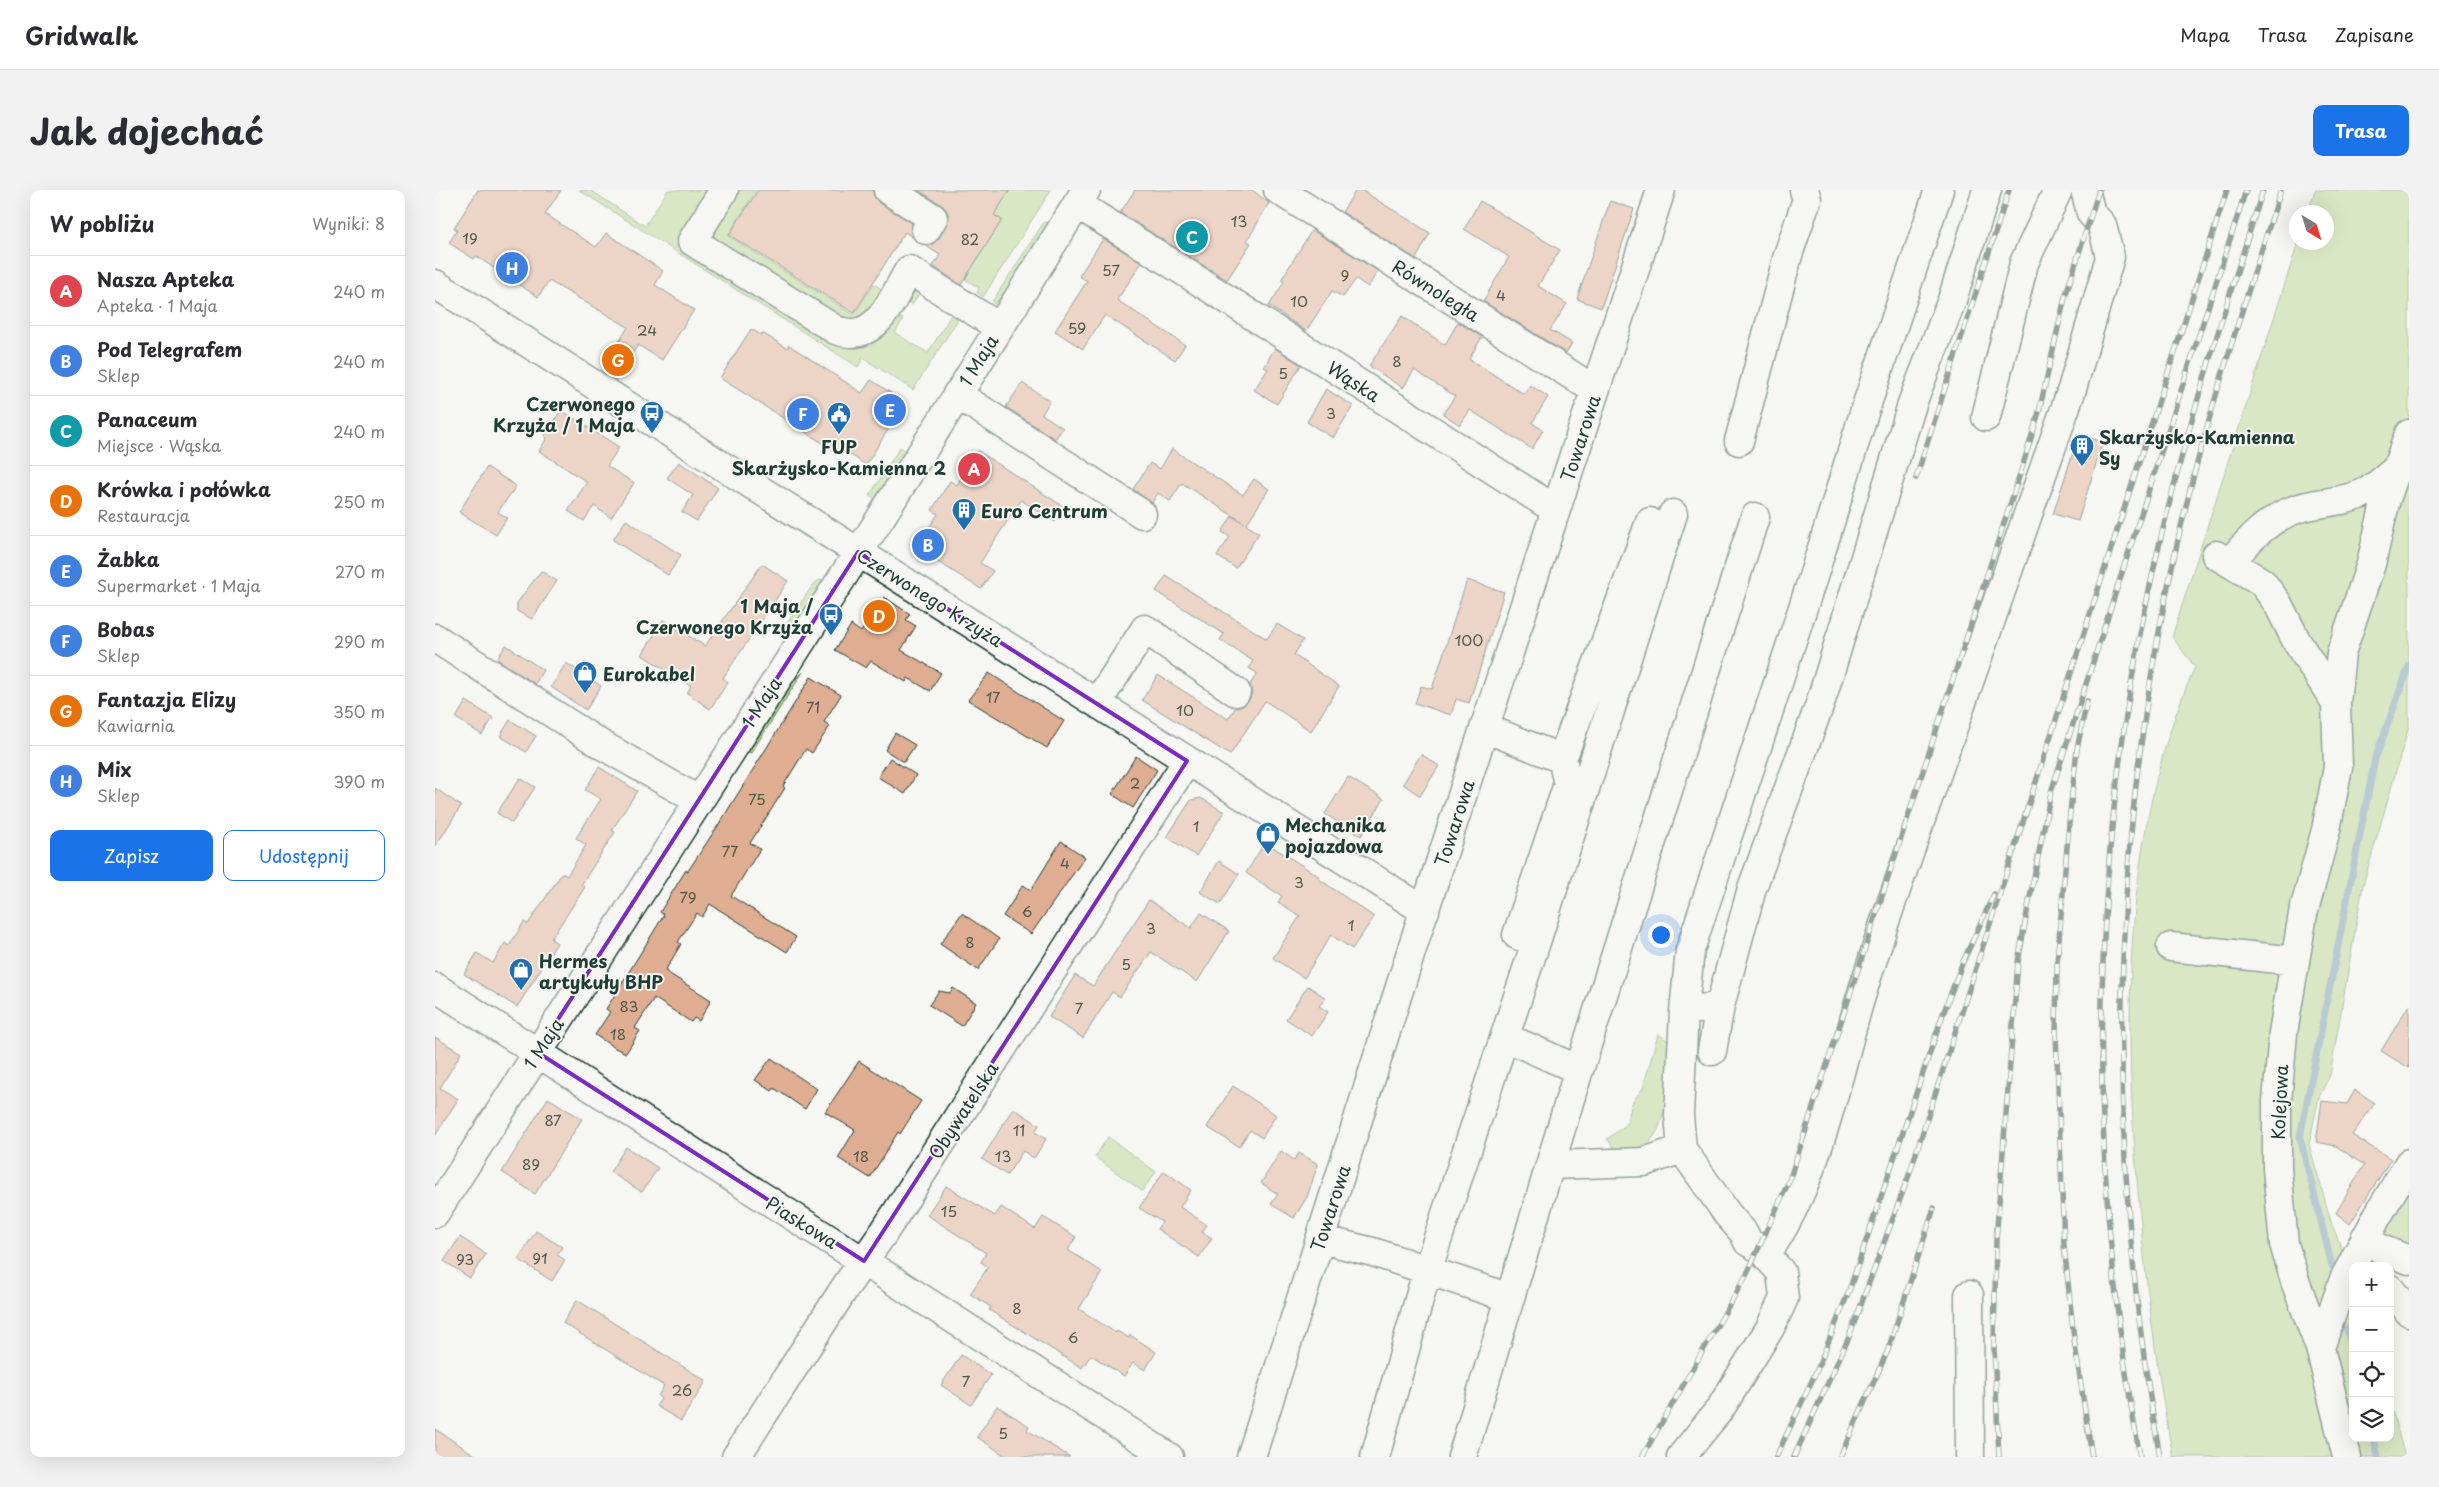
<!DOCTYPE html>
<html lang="pl">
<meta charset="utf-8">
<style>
:root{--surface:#fff;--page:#f2f2f3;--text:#2b2b33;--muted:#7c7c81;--line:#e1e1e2;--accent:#1a73e8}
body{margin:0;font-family:"Playpen Sans",sans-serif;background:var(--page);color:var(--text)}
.controls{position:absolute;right:15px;bottom:15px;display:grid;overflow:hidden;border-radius:10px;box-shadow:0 5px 20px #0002}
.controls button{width:45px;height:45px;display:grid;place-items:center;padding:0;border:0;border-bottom:1px solid var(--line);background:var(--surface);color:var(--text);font:25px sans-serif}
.compass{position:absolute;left:1854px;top:15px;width:45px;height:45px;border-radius:50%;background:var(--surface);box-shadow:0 5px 20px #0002;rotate:142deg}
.you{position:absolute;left:1225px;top:744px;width:18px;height:18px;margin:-12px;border:4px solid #fff;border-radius:50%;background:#1a73e8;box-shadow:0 0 0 8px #1a73e833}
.badge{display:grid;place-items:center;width:32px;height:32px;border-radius:50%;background:var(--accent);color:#fff;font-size:16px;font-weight:700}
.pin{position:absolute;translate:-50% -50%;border:2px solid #fff;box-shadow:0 1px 5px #0006}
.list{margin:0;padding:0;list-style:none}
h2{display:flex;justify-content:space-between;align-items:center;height:65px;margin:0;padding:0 20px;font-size:21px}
h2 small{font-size:16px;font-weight:400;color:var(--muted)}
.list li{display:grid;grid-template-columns:32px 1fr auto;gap:15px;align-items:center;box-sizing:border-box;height:70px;padding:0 20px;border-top:1px solid var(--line)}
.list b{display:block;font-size:19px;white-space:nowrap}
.list p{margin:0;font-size:16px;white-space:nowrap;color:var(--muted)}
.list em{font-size:16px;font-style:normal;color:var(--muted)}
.actions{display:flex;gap:10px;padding:15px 20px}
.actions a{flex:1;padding:11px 0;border:1px solid var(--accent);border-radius:10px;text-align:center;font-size:18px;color:var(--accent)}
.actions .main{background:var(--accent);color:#fff}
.icon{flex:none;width:28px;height:28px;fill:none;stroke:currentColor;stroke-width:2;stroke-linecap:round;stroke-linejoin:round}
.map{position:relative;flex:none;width:1974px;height:1267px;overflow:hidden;border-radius:10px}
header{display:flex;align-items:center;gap:30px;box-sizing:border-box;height:70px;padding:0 25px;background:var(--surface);border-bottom:1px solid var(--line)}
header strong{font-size:24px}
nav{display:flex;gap:28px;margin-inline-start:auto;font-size:18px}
.intro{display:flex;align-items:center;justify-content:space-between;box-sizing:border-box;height:120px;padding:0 30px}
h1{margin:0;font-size:35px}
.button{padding:12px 22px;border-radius:10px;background:var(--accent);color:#fff;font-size:18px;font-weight:700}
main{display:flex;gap:30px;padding:0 30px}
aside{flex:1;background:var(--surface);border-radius:10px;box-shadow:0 5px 20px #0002}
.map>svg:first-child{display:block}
.green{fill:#b5d58f;stroke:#6a8962}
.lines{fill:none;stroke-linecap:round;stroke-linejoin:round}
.stream{stroke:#6e96ae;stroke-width:7}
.building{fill:#dfad91;stroke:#1f3d34}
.minor-casing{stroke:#1f3d34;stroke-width:31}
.minor{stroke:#f6f6f2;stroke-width:28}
.rail-casing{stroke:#1f3d34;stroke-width:5.5}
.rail{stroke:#f6f6f2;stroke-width:4;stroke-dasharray:11;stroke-linecap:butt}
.marked{fill:none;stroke:#7b2cbf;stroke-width:4;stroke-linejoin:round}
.labels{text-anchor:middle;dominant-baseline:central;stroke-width:4;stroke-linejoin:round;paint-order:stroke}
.number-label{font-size:15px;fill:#4f594b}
.street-label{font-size:18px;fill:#1f3d34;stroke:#f6f6f2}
.poi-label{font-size:18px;font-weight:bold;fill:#1f3d34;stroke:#f6f6f2;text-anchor:start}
</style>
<header>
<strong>Gridwalk</strong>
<nav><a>Mapa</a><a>Trasa</a><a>Zapisane</a></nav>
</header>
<div class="intro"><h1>Jak dojechać</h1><a class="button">Trasa</a></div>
<main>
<aside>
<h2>W pobliżu<small>Wyniki: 8</small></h2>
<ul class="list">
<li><span class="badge" style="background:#e0444e">A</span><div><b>Nasza Apteka</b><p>Apteka · 1 Maja</p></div><em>240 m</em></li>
<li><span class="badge" style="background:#3f7fe0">B</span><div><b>Pod Telegrafem</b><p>Sklep</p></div><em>240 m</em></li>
<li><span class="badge" style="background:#0f9aa8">C</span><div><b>Panaceum</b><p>Miejsce · Wąska</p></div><em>240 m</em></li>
<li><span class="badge" style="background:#e8710a">D</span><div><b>Krówka i połówka</b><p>Restauracja</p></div><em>250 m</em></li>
<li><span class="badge" style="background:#3f7fe0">E</span><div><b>Żabka</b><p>Supermarket · 1 Maja</p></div><em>270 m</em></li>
<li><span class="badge" style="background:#3f7fe0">F</span><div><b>Bobas</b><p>Sklep</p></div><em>290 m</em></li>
<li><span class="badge" style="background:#e8710a">G</span><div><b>Fantazja Elizy</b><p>Kawiarnia</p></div><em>350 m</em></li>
<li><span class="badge" style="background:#3f7fe0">H</span><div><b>Mix</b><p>Sklep</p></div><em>390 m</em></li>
</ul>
<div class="actions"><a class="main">Zapisz</a><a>Udostępnij</a></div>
</aside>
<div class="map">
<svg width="1974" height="1267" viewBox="0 0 1974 1267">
<rect width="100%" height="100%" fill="#f6f6f2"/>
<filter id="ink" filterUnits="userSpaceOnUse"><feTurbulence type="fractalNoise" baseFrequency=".02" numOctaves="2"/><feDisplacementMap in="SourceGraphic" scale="10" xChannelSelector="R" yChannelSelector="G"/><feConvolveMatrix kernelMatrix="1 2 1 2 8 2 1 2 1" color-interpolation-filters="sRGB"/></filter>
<g filter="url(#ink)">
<!-- green -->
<path class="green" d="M144 0H155L210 36 233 0H275L241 56 272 76 393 143 463 127 468 129 460 143 493 163 518 122 485 102 477 115 471 109 474 95 527 123 478 200 428 168 423 177Z
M300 0H321L293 46 419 125 439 94 452 103 418 137 280 49 278 42Z
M575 0H616L548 107 542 102 544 98 530 89 567 30 559 25Z
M1880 0H1974V536L1928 695 1895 885 1884 907 1874 954 1896 1032 1910 1067 1875 1147 1903 1267H1738C1722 1182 1711 1098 1704 1012 1688 837 1686 640 1760 477L1737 447 1863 53 1892 52V22H1873Z
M609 32 615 33 579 90 560 114 557 112Z
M465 257 471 261 439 310 435 305Z
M384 390 388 391 352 446 346 443 377 396Z
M368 482 316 563 310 560 348 502Z
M1223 844 1235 852 1232 912 1223 940 1215 952 1197 961 1180 959 1172 949 1192 934 1197 913 1208 898Z
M673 947 721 982 707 1001 660 967Z
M1974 987V1061L1945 1043Z
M1918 1098V1248H1955V1213L1970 1267H1922L1899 1176 1898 1148Z"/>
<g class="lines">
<!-- stream -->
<path class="stream" d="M1897 1076 1865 947 1940 569 1974 476
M1912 1139 1918 1163
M1939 1248 1943 1267"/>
</g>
<!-- building -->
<path class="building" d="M43 0H126L110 24 161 57 171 43 228 81 220 95 259 120 227 170 203 155 189 176 174 168 193 137 114 91 103 107 41 66 39 69 14 53 22 40 19 38Z
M323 0H437L440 8 444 13 477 33V47L470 42 419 123 294 45Z
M483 0H575L559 25 567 30 526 95 498 76 505 65 491 56 498 54 504 48 514 28 512 21 507 15Z
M700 0H817L834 13 812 51 816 53 792 90 685 23Z
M921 0H926L995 43 981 69 907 22Z
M1045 11 1125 60 1103 96 1132 114 1115 140 1137 153 1131 163 1048 111 1074 67 1029 39Z
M1175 11 1199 19 1166 118 1142 109Z
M877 40 943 81 933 97 921 89 908 107 897 101 871 141 834 116 849 92 846 90Z
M668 49 707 72 682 110 750 155 740 170 670 125 648 159 620 141 652 91 644 86Z
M967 126 1010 155 1023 132 1047 147 1034 169 1089 204 1095 195 1113 207 1097 233 1108 240 1097 259 1035 220 1025 235 1008 224 1020 206 979 180 968 198 934 176Z
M316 139 326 145 327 143 352 158 354 155 427 203 436 190 470 212 431 275 408 260 400 261 285 188Z
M840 158 866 175 842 214 819 200 833 179 829 177Z
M587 193 615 211 607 224 628 238 620 249 571 217Z
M891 199 918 216 898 248 872 232Z
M126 220 184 257 172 276 199 293 176 328 159 316 149 331 133 321 152 292 104 261 112 248 109 246Z
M1644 244 1668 252 1643 331 1618 324Z
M737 259 808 305 819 289 834 299 811 335 824 343 801 378 782 366 795 347 787 342 797 326 809 333 747 293 735 311 723 303 717 313 698 299 715 273 725 279Z
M543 261 629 317 620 332 586 310 545 373 558 381 546 399 481 358 503 324 497 320 515 291 522 295Z
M244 272 283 298 262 331 247 322 258 305 232 288Z
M52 277 81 296 63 322 72 328 61 345 24 322Z
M191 330 246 365 233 385 178 350Z
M327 374 353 391 288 488 293 492 275 519 252 503 256 496 207 465 228 430 270 456Z
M106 381 122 391 97 429 82 421V413Z
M731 386 832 449 842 434 868 450 859 465 904 496 876 541 830 511 795 565 707 510 723 485 793 529 800 518 808 516 814 510 817 503 815 495 822 483 814 478 818 471 785 450 789 444 721 401Z
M1032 390 1069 402 1034 513 1021 509 1016 525 980 513 986 496 997 499Z
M449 407 475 424 471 430 481 436 466 460 506 483 495 501 473 488 471 492 436 471 431 478 400 460 416 435 426 442Z
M71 455 108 480 100 494 62 469Z
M131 473 166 496 151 520 116 497Z
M554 483 629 531 612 558 533 510Z
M376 487 406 505 389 532 395 536 377 563 371 559 348 596 350 598 315 653 325 659 296 706 361 747 352 762 275 714 267 727 262 723 243 752 246 754 230 781 276 810 264 831 259 828 256 832 219 808 200 838 205 841 191 863 180 858 160 845 175 822 171 819 229 725 225 722 251 680 253 681 284 634Z
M31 511 58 528 47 545 21 528Z
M75 530 101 546 91 562 65 546Z
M460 543 480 555 469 572 450 560Z
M986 564 1004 576 985 606 968 594Z
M701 566 722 580 698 618 677 604Z
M455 568 481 585 470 604 443 587Z
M164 577 202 601 177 640 180 642 146 695 150 697 116 749 122 753 82 817 29 784 42 763 58 773 70 753 74 756 89 732 93 734 127 683 132 686 151 655 141 648 166 609 150 600Z
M913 587 949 609 926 646 890 624Z
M85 588 100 597 77 633 62 623Z
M0 598 26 616 0 657Z
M766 608 789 622 761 666 732 647 756 610Z
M626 651 650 667 596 744 568 726 588 695 596 700Z
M830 652 885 687 884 689 939 727 917 759 896 745 869 788 838 768 865 726 843 712 847 706 811 683Z
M784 671 804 684 785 714 765 702Z
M714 710 756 738 766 723 794 741 762 792 716 762 685 807 677 802 648 848 614 827 640 785 658 796Z
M527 723 564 749 543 780 505 754Z
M873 796 891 808 884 816 893 822 877 846 851 829Z
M518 798 541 813 527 836 494 815 504 801 515 803Z
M1974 815V878L1946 861Z
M0 847 26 863 5 898 23 909 0 946Z
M336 868 382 899 370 919 339 898 337 901 320 890Z
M424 871 486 911 465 944 463 942 435 988 403 968 420 940 390 922Z
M798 896 841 925 827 948 815 940 804 957 772 937Z
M1920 900 1940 913 1917 945 1956 969 1915 1034 1901 1023 1929 975 1901 956 1881 952 1887 911 1912 914Z
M113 908 147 929 100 1004 67 982Z
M578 918 604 935 600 942 611 949 599 968 588 961 572 985 547 969Z
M191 957 223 978 207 1002 175 982Z
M846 961 859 970 864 963 883 974 872 1007 859 1028 836 1014 843 1004 826 993Z
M729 981 756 1000 745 1017 772 1035 767 1042 777 1048 764 1067 722 1039 727 1032 704 1018Z
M511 996 560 1026 566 1017 600 1039 608 1027 641 1047 633 1060 667 1082 644 1119 681 1143 682 1141 694 1148 695 1145 721 1162 710 1180 698 1173 689 1186 656 1165 647 1178 554 1120 556 1117 535 1104 553 1077 546 1072 551 1063 492 1025Z
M101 1041 127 1057 122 1065 130 1070 117 1091 83 1069Z
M25 1047 51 1064 35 1088 9 1071Z
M142 1110 271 1191 246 1231 221 1216 226 1209 223 1206 229 1196 128 1133Z
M526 1165 556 1185 536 1215 506 1195Z
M562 1216 594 1236 592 1240 635 1267H572L542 1247Z
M0 1239 43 1267H0Z"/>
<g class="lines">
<defs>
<path id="minor" d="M289 0 257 51 401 140C442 155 456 110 474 80L564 137
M453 0 498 28 491 40
M843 0 1160 200
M1504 0 1429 223 1378 387 1255 760 1249 821 1285 816 1317 698 1385 514 1478 211 1517 110 1552 0
M642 14 709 56
M717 61 1121 320
M0 94 990 721
M522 204 707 324
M1551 227 1589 73 1623 0
M1304 251 1353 65 1372 9 1369 0
M1781 365 1827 392 1843 414 1862 452 1901 513
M1795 372C1813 351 1830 332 1856 321 1879 311 1908 314 1931 302 1942 296 1952 286 1962 279
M0 448 167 555 263 610
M662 513 710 439 801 502
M1050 538 1127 569
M1101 752 1238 324
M1736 757 1860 771
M0 797 734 1267
M1070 847 1144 880
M1277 861 1285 816
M1115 975 1209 972 1247 959 1244 925 1249 821
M0 1023 443 332 651 0
M1930 1048 1946 1059 1974 1070
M885 1049 938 1062 1075 1108
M1331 1065C1380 994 1397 909 1420 827 1428 797 1439 767 1448 737L1637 199 1675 67 1667 35 1656 23 1650 0
M1955 1099 1974 1122
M1534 1105 1535 1267
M1885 1158 1909 1089 1943 1025 1974 973
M301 1267 411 1096 449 1042 752 571
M816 1267 983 740 1226 0
M940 1267 992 1081 1101 752 1082 745 1133 594 1127 569 1215 332
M1027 1267 1138 899 1320 327
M1246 1267 1285 1219 1335 1138 1349 1108 1346 1082 1324 1058 1313 1052 1309 1043 1293 1025 1247 959
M1912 1267 1885 1158 1860 1091 1849 1054 1842 978V911L1848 843 1868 724 1891 640 1903 577 1901 513 1906 463 1936 374 1951 309 1974 244"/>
</defs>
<!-- minor casing -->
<use href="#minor" class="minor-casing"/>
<!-- minor -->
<use href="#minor" class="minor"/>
<defs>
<path id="rail" d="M1481 288 1574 0
M1652 511 1642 559 1635 622 1622 772 1621 843 1629 1055 1639 1149 1657 1267
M1207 1267 1312 1084 1354 991 1586 281 1604 222 1630 107 1664 0
M1341 1267 1382 1180 1414 1101 1508 824 1527 774 1559 704
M1359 1267 1414 1147 1474 985 1792 0
M1405 1267 1453 1160 1499 1018
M1564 1267 1559 1157 1561 1050 1583 772 1593 717 1616 602 1811 0
M1705 1267C1652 983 1653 687 1713 405 1742 267 1785 134 1828 0
M1725 1267C1670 962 1673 657 1742 354 1769 234 1808 117 1846 0"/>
</defs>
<!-- rail casing -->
<use href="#rail" class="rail-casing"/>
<!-- rail -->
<use href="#rail" class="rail"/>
</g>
</g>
<!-- marked area -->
<path d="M0 0H1974V1267H0ZM423 362 752 571 429 1071 102 862Z" fill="#f6f6f2" fill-opacity=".55" fill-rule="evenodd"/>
<path class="marked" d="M423 362 752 571 429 1071 102 862Z"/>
<!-- icons -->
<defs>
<symbol id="bus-pin" viewBox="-11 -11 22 30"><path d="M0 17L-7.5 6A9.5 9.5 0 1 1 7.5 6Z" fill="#1f6fb2" stroke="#f6f6f2"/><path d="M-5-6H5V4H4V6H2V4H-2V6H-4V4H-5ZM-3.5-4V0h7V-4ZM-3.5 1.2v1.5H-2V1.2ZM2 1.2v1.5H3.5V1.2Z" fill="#fff"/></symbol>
<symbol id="civic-pin" viewBox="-11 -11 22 30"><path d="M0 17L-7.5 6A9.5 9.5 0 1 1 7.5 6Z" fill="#1f6fb2" stroke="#f6f6f2"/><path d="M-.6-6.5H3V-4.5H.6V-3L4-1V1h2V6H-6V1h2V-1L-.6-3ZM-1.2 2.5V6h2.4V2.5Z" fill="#fff"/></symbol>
<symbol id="building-pin" viewBox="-11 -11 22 30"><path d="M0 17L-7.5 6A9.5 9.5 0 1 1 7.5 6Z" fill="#1f6fb2" stroke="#f6f6f2"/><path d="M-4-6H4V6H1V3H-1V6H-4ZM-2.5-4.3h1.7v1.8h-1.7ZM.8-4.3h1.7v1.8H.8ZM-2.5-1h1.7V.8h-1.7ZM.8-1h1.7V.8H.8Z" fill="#fff"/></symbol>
<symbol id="shop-pin" viewBox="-11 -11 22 30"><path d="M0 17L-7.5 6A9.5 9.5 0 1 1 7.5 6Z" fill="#1f6fb2" stroke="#f6f6f2"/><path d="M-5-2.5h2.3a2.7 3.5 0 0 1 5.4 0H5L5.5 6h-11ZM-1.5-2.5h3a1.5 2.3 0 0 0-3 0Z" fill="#fff"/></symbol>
</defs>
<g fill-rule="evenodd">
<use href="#bus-pin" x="203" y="209" width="28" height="38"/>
<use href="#civic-pin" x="390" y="210" width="28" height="38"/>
<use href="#building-pin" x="1633" y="242" width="28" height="38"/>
<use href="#building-pin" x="515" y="306" width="28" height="38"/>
<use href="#bus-pin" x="382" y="411" width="28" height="38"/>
<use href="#shop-pin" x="136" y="469" width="28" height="38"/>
<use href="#shop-pin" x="819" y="630" width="28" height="38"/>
<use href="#shop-pin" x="72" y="766" width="28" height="38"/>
</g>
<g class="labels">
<!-- number labels -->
<g class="number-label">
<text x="804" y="30">13</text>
<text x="35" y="47">19</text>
<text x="535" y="48">82</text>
<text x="676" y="79">57</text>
<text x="910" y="84">9</text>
<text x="1066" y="104">4</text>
<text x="864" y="110">10</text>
<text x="642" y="137">59</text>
<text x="212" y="139">24</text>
<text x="962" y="170">8</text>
<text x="848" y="182">5</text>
<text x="896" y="222">3</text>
<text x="1034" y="449">100</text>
<text x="558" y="506">17</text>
<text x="378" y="516">71</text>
<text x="750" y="519">10</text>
<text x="700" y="592">2</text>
<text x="322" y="608">75</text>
<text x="761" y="635">1</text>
<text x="295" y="660">77</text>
<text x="630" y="672">4</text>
<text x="864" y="691">3</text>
<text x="253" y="706">79</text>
<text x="592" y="720">6</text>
<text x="916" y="734">1</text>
<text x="716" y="737">3</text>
<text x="535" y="751">8</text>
<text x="691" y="773">5</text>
<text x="194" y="815">83</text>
<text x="644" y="817">7</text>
<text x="183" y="843">18</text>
<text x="118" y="929">87</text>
<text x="584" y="939">11</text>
<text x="426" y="965">18</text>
<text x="568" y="965">13</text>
<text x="96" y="973">89</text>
<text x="514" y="1020">15</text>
<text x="105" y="1067">91</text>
<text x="30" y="1068">93</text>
<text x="582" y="1117">8</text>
<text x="638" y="1146">6</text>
<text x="531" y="1190">7</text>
<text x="247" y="1199">26</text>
<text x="568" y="1242">5</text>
</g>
<!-- street labels -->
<g class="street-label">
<text transform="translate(1001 100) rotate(32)">Równoległa</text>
<text transform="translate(543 170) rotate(-58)">1 Maja</text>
<text transform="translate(919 191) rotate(33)">Wąska</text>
<text transform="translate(1145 248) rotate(-72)">Towarowa</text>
<text transform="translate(495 407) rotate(32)">Czerwonego Krzyża</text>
<text transform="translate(326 512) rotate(-57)">1 Maja</text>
<text transform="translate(1019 633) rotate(-72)">Towarowa</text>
<text transform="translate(108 853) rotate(-57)">1 Maja</text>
<text transform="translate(1844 912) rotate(-87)">Kolejowa</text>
<text transform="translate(528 920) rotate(-57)">Obywatelska</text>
<text transform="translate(895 1018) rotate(-72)">Towarowa</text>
<text transform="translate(367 1032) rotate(32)">Piaskowa</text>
</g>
<!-- poi labels -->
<g class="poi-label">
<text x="200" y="213" text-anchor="end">Czerwonego<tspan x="200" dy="21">Krzyża / 1 Maja</tspan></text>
<text x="1664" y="246">Skarżysko-Kamienna<tspan x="1664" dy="21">Sy</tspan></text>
<text x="404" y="256" text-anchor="middle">FUP<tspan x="404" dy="21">Skarżysko-Kamienna 2</tspan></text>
<text x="546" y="320">Euro Centrum</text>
<text x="378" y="415" text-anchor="end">1 Maja /<tspan x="378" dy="21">Czerwonego Krzyża</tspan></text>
<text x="168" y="483">Eurokabel</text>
<text x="850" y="634">Mechanika<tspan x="850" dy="21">pojazdowa</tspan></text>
<text x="104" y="770">Hermes<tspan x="104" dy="21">artykuły BHP</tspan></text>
</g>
</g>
</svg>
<div class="controls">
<button>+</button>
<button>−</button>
<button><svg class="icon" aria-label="locate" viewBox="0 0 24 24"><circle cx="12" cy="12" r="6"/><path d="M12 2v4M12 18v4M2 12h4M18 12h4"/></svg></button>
<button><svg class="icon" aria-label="layers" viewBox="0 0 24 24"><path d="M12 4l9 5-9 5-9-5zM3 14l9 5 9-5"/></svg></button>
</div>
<svg class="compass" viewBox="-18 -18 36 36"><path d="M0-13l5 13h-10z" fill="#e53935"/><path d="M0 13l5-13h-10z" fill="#7c7c81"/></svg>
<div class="you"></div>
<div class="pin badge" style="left:539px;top:279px;background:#e0444e">A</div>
<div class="pin badge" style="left:493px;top:355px;background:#3f7fe0">B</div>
<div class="pin badge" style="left:757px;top:47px;background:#0f9aa8">C</div>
<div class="pin badge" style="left:444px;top:426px;background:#e8710a">D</div>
<div class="pin badge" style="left:455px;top:220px;background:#3f7fe0">E</div>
<div class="pin badge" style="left:368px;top:224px;background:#3f7fe0">F</div>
<div class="pin badge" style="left:183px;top:170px;background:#e8710a">G</div>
<div class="pin badge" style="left:77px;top:78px;background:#3f7fe0">H</div>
</div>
</main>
